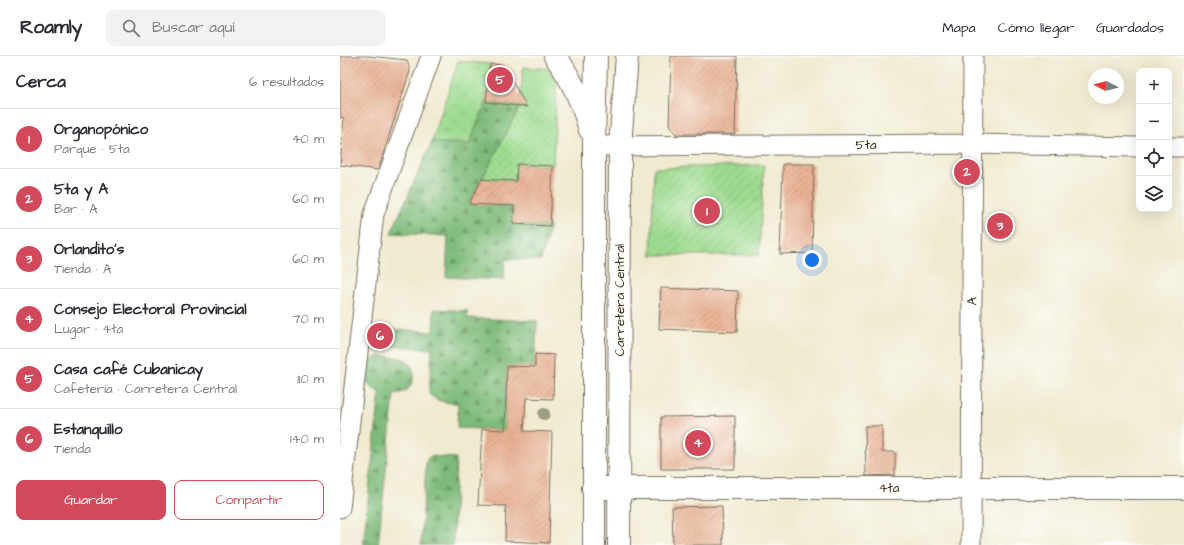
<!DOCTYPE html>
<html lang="es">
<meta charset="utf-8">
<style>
:root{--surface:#fff;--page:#f2f2f3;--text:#2b2b33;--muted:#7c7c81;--line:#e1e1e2;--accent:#d1495b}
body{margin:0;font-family:"Architects Daughter",sans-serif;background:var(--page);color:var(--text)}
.controls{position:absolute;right:12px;top:12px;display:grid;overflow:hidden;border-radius:8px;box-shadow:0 4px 16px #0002}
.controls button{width:36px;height:36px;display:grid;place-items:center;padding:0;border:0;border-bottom:1px solid var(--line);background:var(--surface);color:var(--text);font:20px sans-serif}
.compass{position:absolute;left:748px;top:12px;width:36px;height:36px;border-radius:50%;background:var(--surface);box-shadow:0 4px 16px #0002;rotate:277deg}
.you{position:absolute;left:472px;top:204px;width:14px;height:14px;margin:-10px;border:3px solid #fff;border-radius:50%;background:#1a73e8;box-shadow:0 0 0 6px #1a73e833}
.badge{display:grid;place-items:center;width:26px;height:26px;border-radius:50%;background:var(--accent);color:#fff;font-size:13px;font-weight:700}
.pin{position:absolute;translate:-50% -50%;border:2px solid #fff;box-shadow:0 1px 4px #0006}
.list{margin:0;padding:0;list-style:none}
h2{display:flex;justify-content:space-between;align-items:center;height:52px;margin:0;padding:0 16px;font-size:17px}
h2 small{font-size:13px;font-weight:400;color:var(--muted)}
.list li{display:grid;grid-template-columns:26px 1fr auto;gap:12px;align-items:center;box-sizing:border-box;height:60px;padding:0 16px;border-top:1px solid var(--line)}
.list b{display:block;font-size:15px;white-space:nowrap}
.list p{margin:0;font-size:13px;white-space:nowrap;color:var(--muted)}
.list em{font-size:13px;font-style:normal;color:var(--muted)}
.actions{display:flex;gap:8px;padding:12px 16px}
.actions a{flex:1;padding:9px 0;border:1px solid var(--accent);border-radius:8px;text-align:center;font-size:14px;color:var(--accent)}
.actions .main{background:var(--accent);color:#fff}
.icon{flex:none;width:22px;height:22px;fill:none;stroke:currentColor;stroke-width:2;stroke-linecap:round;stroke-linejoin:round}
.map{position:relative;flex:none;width:844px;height:489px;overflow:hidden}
header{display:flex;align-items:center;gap:24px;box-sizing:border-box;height:56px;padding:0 20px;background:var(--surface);border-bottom:1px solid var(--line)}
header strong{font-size:19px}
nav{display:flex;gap:22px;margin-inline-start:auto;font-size:14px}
.search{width:280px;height:36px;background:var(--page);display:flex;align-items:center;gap:10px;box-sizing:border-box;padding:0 14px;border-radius:8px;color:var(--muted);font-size:15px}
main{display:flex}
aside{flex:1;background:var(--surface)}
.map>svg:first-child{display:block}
.grass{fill:url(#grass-dots);stroke:#6c8257}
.forest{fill:url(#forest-firs);stroke:#5c724c}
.park{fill:url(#park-crowns);stroke:#6c8257}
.garden{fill:url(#garden-furrows);stroke:#6c8257}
.building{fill:url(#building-hatch)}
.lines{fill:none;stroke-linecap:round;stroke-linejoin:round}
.minor-casing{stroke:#7a6d5c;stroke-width:21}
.tertiary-casing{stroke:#7a6d5c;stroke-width:24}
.primary-casing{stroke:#7a6d5c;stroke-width:24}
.minor{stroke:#fff;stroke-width:19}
.tertiary{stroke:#fff;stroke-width:22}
.primary{stroke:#fff;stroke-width:22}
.tree{fill:#9c9e81}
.labels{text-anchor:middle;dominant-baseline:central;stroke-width:3.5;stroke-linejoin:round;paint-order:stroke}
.street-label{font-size:13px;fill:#3b2a1e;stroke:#fdfcf7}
</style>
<header>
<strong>Roamly</strong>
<div class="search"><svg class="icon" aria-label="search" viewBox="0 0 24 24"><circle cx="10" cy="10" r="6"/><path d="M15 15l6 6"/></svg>Buscar aquí</div>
<nav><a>Mapa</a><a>Cómo llegar</a><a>Guardados</a></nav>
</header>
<main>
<aside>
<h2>Cerca<small>6 resultados</small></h2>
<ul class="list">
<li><span class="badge">1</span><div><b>Organopónico</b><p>Parque · 5ta</p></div><em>40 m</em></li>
<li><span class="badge">2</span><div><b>5ta y A</b><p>Bar · A</p></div><em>60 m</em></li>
<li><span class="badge">3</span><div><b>Orlandito's</b><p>Tienda · A</p></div><em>60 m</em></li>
<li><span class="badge">4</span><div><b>Consejo Electoral Provincial</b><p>Lugar · 4ta</p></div><em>70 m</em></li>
<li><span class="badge">5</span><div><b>Casa café Cubanicay</b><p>Cafetería · Carretera Central</p></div><em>110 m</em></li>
<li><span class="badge">6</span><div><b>Estanquillo</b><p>Tienda</p></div><em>140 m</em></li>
</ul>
<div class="actions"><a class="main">Guardar</a><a>Compartir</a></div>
</aside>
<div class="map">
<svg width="844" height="489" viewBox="0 0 844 489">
<defs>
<pattern id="grass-dots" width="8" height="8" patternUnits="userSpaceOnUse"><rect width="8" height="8" fill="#9ddb90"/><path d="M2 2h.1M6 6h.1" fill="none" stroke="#88bc7c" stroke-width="1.8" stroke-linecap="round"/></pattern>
<pattern id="forest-firs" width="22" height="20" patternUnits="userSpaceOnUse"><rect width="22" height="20" fill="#7ebb7a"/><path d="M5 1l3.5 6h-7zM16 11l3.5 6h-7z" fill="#689863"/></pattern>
<pattern id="park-crowns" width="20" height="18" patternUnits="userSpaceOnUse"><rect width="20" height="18" fill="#9ddb90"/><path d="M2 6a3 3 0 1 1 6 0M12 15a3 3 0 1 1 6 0" fill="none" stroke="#88bc7c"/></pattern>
<pattern id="garden-furrows" width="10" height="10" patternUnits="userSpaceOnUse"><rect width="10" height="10" fill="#9ddb90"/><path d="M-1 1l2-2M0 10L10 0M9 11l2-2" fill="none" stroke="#88bc7c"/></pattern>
<pattern id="building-hatch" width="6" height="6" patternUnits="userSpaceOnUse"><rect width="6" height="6" fill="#eab496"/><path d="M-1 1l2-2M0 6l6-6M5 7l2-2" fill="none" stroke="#bf937a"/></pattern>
</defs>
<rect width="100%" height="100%" fill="#fdfcf7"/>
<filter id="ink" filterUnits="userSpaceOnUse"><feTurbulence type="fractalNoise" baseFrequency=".025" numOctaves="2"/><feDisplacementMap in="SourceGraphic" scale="8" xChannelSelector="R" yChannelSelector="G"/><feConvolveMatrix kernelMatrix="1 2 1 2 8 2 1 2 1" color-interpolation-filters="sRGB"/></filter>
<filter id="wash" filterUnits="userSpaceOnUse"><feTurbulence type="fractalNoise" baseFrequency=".012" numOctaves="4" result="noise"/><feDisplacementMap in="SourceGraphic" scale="16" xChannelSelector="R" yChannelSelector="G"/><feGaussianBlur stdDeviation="0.9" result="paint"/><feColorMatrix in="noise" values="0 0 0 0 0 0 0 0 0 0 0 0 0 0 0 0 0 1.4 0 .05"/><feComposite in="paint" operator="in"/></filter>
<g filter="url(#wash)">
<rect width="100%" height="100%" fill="#f0ead0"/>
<!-- grass -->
<path class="grass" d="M183 11 211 13 217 20 213 110 178 108 176 125 142 123 180 50Z"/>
<!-- forest -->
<path class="forest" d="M146 46 180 50 129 148 174 150 173 168 210 170 201 204 165 203 164 224 106 221 108 180 51 177 92 86 129 88Z
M94 253 128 255 127 262 197 265 195 311H167L165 374 117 372 118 347C106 347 98 346 89 338L92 293 43 289 44 272 93 276Z
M39 300C46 301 57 301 64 303 75 308 77 325 68 333 64 337 59 337 54 338L38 489H23L40 336C21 329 18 308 39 300Z
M91 400 116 402 113 489H81L86 408 87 403Z"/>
<!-- park -->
<path class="park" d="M118 5 150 8 146 46 129 88 92 86Z"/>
<!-- garden -->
<path class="garden" d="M424 109 419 199H311L314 112Z"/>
<g id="blocks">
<!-- building -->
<path class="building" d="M0 0H28L67 4 70 15 38 114 0 109 4 62 0 61Z
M331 0H397L395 78H336L329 70Z
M150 8 163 9 187 51 146 46Z
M177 108 213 110 210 170 173 168 174 150 129 148 142 123 176 125Z
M443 108H474L472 197 440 198Z
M321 232 398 235 397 276 319 273Z
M195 298 214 299 213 343 186 342 184 375 212 376 209 487 165 485 166 450 138 449 142 373 165 374 167 310 195 311Z
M395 360V413H321V361Z
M525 370H542V396H555V419L526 420Z
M382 450 383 489H333L332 451Z"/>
</g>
</g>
<g filter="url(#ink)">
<use href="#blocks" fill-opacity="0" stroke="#7a6d5c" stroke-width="1"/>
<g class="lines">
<defs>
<path id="minor" d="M254 90 633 88 799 91
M829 91H844
M0 452 34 158 91 0
M631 489 633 0"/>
<path id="tertiary" d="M253 432H844"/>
<path id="primary" d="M215 0C231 22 243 48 250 74
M254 489V90L256 0
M279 489 280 90 287 0"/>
</defs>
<!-- minor casing -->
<use href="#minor" class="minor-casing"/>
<!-- tertiary casing -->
<use href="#tertiary" class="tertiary-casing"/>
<!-- primary casing -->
<use href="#primary" class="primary-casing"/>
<!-- minor -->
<use href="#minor" class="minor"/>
<!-- tertiary -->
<use href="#tertiary" class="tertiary"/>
<!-- primary -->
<use href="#primary" class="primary"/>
</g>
<!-- trees -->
<circle class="tree" cx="204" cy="358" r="6"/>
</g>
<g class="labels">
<!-- street labels -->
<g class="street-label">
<text x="526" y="89">5ta</text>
<text transform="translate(280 244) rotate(-90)">Carretera Central</text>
<text transform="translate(632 245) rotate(-90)">A</text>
<text x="549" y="432">4ta</text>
</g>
</g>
</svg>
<div class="controls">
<button>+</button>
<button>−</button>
<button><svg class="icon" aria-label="locate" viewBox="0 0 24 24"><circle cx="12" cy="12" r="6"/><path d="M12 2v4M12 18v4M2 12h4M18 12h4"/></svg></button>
<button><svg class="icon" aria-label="layers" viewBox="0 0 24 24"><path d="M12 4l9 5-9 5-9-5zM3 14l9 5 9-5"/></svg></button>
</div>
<svg class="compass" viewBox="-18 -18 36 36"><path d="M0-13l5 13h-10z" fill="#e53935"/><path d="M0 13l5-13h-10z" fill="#7c7c81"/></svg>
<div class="you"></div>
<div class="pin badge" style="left:367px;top:155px">1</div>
<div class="pin badge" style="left:627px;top:116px">2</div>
<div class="pin badge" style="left:660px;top:170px">3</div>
<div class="pin badge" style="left:358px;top:387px">4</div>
<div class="pin badge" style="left:160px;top:24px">5</div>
<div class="pin badge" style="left:40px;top:280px">6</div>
</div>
</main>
